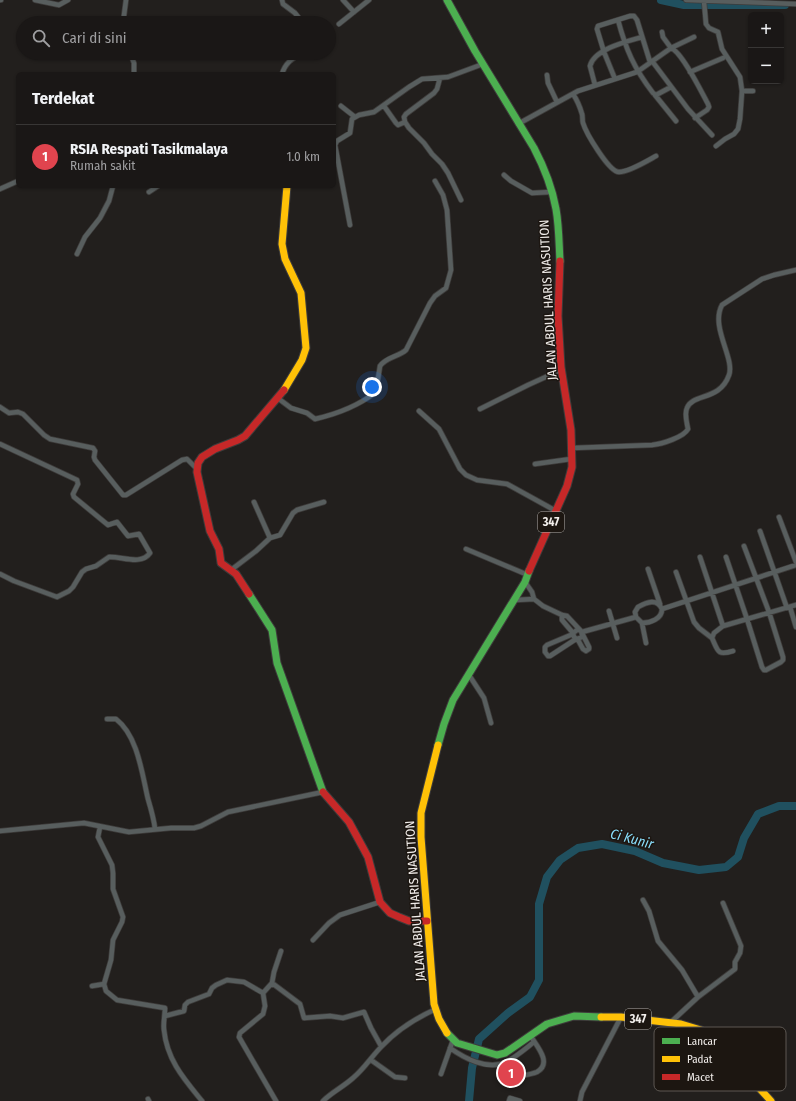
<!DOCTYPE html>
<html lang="id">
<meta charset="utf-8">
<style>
:root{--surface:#1a1716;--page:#272423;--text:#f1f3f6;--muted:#9f9fa1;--line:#383635;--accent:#b45309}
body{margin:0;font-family:"Fira Sans Condensed",sans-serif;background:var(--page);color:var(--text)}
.controls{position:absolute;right:12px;top:12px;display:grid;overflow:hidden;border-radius:6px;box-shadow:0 1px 3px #0004}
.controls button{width:36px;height:36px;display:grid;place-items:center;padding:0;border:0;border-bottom:1px solid var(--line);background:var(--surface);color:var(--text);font:20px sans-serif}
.you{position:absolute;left:372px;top:387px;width:14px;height:14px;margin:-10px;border:3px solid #fff;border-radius:50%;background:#1a73e8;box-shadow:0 0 0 6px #1a73e833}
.badge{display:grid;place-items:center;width:26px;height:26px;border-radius:50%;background:var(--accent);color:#fff;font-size:13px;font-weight:700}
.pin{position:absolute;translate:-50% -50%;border:2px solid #fff;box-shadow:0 1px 4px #0006}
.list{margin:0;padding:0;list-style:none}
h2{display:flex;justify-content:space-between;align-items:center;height:52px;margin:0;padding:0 16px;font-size:17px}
h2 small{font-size:13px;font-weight:400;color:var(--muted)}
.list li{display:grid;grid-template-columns:26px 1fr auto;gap:12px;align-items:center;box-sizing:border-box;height:64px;padding:0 16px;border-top:1px solid var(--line)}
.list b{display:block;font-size:15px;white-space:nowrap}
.list p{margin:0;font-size:13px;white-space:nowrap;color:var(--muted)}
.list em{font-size:13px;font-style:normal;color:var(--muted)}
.icon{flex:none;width:22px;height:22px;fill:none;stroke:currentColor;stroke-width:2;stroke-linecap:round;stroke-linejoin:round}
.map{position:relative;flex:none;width:796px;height:1101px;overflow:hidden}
.search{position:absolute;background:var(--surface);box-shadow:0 1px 3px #0004;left:16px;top:16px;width:320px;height:44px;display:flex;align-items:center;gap:10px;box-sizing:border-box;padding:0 14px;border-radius:22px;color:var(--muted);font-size:15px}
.panel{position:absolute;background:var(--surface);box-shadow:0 1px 3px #0004;left:16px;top:72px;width:320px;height:116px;border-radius:6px}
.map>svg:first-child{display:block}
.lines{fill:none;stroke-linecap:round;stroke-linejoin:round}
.river{stroke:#20505f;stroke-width:8}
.street-casing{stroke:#3e3c3b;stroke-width:6}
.fast-casing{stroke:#3e3c3b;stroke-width:9}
.slow-casing{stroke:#3e3c3b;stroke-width:9}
.jam-casing{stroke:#3e3c3b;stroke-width:9}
.street{stroke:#585e5e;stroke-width:4.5}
.fast{stroke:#4caf50;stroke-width:7}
.slow{stroke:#ffc107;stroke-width:7}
.jam{stroke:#c62828;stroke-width:7}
.labels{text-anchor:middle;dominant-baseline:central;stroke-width:3;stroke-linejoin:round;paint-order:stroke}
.shield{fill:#1c1611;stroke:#b2adaa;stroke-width:1}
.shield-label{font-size:12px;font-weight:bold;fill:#f2eeeb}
.street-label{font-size:13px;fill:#f2eeeb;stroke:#1c1611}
.water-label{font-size:14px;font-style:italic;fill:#89defc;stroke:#1c1611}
.key{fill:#1c1611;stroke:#5c5752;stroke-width:1}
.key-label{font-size:11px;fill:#f2eeeb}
</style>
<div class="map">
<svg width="796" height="1101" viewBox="0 0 796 1101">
<rect width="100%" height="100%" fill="#221f1d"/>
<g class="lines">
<!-- river -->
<path class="river" d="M661 0 684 5H785
M469 1101 472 1068 479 1039 508 1013 530 997 539 980V904L547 877 560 860 578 848 602 844 635 851 663 863 699 870 726 867 738 857 744 838 758 814 779 806H796"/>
<defs>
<path id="street" d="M0 0H1
M35 0 59 5 68 0
M282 0 283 4 295 13 303 23
M343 0 354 12
M686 0 796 4
M704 1 706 24 709 28 718 32 722 49 740 77 742 91 740 119 738 129 734 134 725 139 716 146
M618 20C626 50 634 68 653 93L656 95 671 87
M123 23 126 0
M339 24 369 0
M662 32 663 37 671 48
M671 48 694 37
M130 53 134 63V74
M652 61 688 109 712 135
M690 72 723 58
M282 74C285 63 293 57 303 53
M547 75 548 83 557 102
M615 79 604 52 597 29 598 26 630 16H634L637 20 650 62
M595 85 590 66C594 49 628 41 642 37
M742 91H753
M573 94C577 100 580 107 582 114 583 117 582 120 583 123 586 133 609 172 619 172 629 172 647 161 656 156
M655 95 676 121
M341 106 355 117
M384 106 396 123 398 125 405 122 409 128 424 143 432 154 442 164 448 173 461 200
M405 122 404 117 406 114 434 93 437 89 440 78
M518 124 578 91 637 72 671 48C682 52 702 93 708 104L709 107 707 110 695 118
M504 175 511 181 532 193 551 192
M0 189 18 181
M149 192 158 186
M350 225 335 145 337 141 350 133 352 119 359 115 374 112 409 87 422 79 448 77 483 64
M77 254 85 237 100 218 109 201 113 186
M279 399 291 408 307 413 315 419C337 414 358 406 376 392L380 366C386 357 398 357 406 350L430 303 435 296 446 288 451 270 447 210 443 195 435 181
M0 407 9 413 18 412 23 414 44 435 50 439 93 448 95 451 94 457 95 460 123 495H126L182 460 187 459 197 469
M480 409 528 385 561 370
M419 411 439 429 460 469 466 475 477 480 507 484 556 511
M0 444 77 480 78 484 73 494 74 497 108 525 117 522 128 536 139 534 150 553C141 566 121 556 109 557L96 566 86 569 82 572 73 587 69 591 57 597 14 581 0 574
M572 448 652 445C662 444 684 437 688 429 687 423 684 414 687 408 693 393 720 401 729 375 735 358 710 327 722 305L762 279 774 275 796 270
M535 464 571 459
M254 502 270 538
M779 517 796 562
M760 531 787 608
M466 549 528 575
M700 557 723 626 796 605
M726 557 747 619 762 667 764 670H766L781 662 783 660V657L769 612 744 546
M648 569 660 604
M231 570 256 551 270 538 280 535 293 513 297 510 324 502
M676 572 694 622 699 628 712 638
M525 582 532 592 534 599 543 606 562 615 567 616 581 631 582 634V637L577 639 574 637 573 633 577 630H579
M516 600 534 599
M790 607 796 627
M609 611 617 638
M562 615V620L573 633
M636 617 642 623C650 623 662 619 662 609
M642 623 646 643
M723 626 714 633 712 638C718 651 717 656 733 651
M582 632 636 617 635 612 638 607C647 602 657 598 662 609L796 565
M573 634 547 645 545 647V652L548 656H550L576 639
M578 640 583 649 586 651 589 649V647L583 635
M469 675 484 698 491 723
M107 719H116C138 736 142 774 148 799 151 809 154 819 155 829
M100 827 98 837 112 865 113 873V889L123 917 122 922 113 940 111 960 104 984
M0 831 84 823 129 832 171 828H194L201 826 228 812 323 792
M643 900 649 911 658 941 682 970 698 997
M313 940 329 923 340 915 380 902
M281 951 274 972 272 983 300 1004 304 1018 330 1016 343 1018 364 1012 371 1028 381 1046
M92 986 104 984 106 991 117 1000 165 1008C165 1015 163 1023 164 1030 167 1060 184 1079 202 1101
M263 993 272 983
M165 1016 184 1011 185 1005 188 1002 209 994 212 988 216 985 227 980 244 982 263 993 265 1006 263 1014 240 1033 239 1037 276 1101
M670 1023 698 997 735 969V962L740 953 741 946 723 903
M450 1048C464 1058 488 1071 506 1062 516 1057 525 1049 534 1042
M371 1060 395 1077 405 1078
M441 1074 453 1040
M521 1076C526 1075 532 1074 537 1072 553 1063 536 1045 530 1035
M148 1099 149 1101
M323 1101C332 1092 343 1087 353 1078 365 1068 371 1057 382 1046 397 1030 416 1018 436 1009
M509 1101 510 1098 520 1101
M580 1101 582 1092 621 1017"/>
<path id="fast" d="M447 0 475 51 534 148C544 167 552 187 556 209 559 226 559 244 560 261
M249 594 272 630 277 663 323 792
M438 745 444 724 453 700 525 582 529 571
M447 1033 457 1043 497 1055 505 1053 547 1024 574 1016 601 1017"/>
<path id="slow" d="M284 390 302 360 306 348 301 293 285 259 282 244 287 186
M438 745 421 813V837L434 1004 439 1019 447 1033
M601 1017H621L681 1024 701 1030 717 1042 771 1101"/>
<path id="jam" d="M529 571 567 486 572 467 571 430 561 367 558 316 560 261
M249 594 236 574 221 563 219 549 210 531 197 472 198 463 202 457 215 449 238 440 245 436 284 390
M323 792 349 822 368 857 380 902 390 913 399 917 409 921H427"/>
</defs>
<!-- street casing -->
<use href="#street" class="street-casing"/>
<!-- fast casing -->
<use href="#fast" class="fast-casing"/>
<!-- slow casing -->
<use href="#slow" class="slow-casing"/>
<!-- jam casing -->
<use href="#jam" class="jam-casing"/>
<!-- street -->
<use href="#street" class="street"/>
<!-- fast -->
<use href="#fast" class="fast"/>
<!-- slow -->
<use href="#slow" class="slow"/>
<!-- jam -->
<use href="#jam" class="jam"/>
</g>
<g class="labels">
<!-- shield labels -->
<g class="shield">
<rect x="538" y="512" width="26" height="20" rx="3"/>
<rect x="625" y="1009" width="26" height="20" rx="3"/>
</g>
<g class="shield-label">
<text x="551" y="522">347</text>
<text x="638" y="1019">347</text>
</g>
<!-- street labels -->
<g class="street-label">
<text transform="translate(548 300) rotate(-93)">JALAN ABDUL HARIS NASUTION</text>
<text transform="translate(415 901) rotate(-94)">JALAN ABDUL HARIS NASUTION</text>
</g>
<!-- water labels -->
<g class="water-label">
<text transform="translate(632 839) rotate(15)">Ci Kunir</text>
</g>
</g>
<!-- legend -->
<rect x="654" y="1027" width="132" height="64" rx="6" class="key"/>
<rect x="662" y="1038" width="18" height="6" fill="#4caf50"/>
<rect x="662" y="1056" width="18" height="6" fill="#ffc107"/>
<rect x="662" y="1074" width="18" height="6" fill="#c62828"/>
<g class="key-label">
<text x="687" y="1045">Lancar</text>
<text x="687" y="1063">Padat</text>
<text x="687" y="1081">Macet</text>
</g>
</svg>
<div class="controls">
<button>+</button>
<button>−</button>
</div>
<div class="you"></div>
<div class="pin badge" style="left:511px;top:1073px;background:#e0444e">1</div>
<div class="search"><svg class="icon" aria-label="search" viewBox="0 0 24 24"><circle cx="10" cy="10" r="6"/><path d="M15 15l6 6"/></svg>Cari di sini</div>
<section class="panel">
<h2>Terdekat<small></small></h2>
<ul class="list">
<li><span class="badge" style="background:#e0444e">1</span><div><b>RSIA Respati Tasikmalaya</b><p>Rumah sakit</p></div><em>1.0 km</em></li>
</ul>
</section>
</div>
